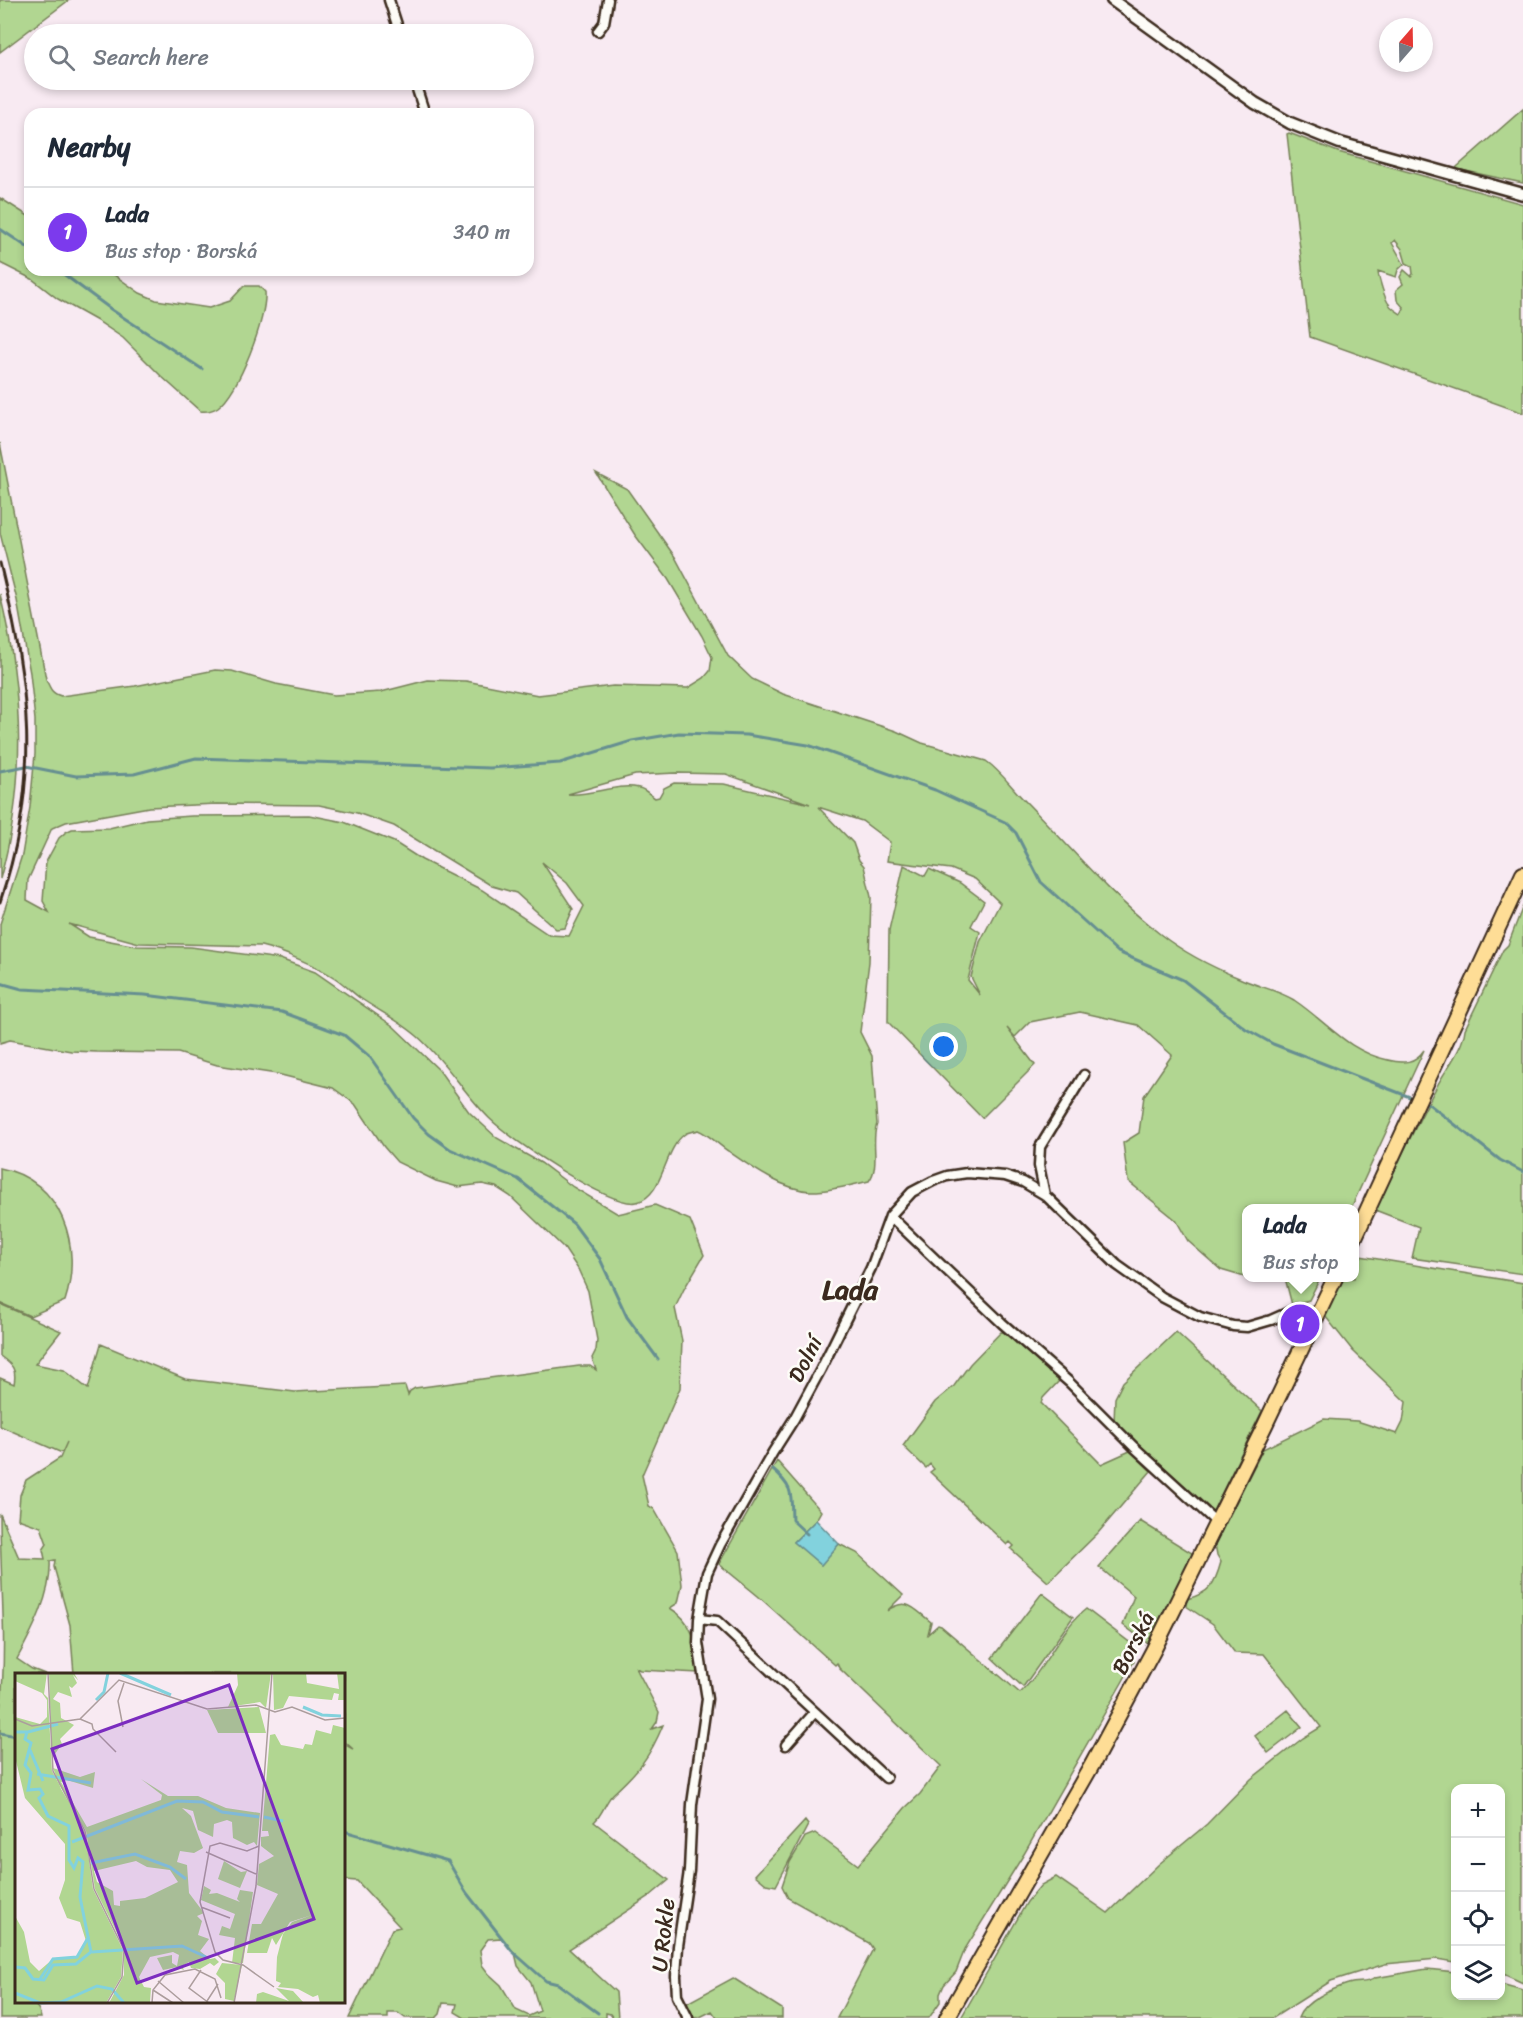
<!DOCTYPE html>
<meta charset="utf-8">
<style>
:root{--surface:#fff;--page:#f6f6f7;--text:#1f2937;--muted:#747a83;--line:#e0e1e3;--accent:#7c3aed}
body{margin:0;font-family:Sriracha,sans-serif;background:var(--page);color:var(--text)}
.controls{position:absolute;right:18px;bottom:18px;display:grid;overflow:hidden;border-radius:12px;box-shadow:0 3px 9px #0003}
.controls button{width:54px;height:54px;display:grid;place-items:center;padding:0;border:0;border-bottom:2px solid var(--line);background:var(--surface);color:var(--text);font:30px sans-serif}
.compass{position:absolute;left:1379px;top:18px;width:54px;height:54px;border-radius:50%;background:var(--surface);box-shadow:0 3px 9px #0003;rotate:20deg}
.you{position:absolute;left:944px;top:1047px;width:21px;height:21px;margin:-15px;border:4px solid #fff;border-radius:50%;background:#1a73e8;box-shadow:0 0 0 9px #1a73e833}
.badge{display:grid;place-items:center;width:39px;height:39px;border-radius:50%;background:var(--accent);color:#fff;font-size:20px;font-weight:700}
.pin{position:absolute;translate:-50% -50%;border:3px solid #fff;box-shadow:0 2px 6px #0006}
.popup{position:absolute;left:1242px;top:1204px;width:117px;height:78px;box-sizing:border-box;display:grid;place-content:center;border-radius:12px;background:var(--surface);filter:drop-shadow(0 2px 4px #0005);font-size:20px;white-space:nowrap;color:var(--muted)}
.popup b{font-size:22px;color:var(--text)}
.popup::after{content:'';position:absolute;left:50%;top:100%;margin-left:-12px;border:12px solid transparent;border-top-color:var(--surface)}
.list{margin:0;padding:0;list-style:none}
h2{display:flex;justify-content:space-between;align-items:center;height:78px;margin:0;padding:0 24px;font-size:26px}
h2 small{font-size:20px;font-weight:400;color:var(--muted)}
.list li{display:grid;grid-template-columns:39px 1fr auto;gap:18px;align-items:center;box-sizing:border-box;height:90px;padding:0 24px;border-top:2px solid var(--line)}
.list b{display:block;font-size:22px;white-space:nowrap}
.list p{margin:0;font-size:20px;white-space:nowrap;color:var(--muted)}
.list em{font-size:20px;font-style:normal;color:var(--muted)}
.icon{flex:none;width:33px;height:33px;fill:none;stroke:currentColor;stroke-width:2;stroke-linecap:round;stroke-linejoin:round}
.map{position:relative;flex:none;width:1523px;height:2018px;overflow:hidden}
.search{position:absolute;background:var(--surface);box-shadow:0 3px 9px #0003;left:24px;top:24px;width:510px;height:66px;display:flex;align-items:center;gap:15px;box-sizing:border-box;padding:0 21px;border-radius:33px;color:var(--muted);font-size:22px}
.panel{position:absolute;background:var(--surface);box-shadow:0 3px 9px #0003;left:24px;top:108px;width:510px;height:168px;border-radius:18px}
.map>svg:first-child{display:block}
.green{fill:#b1d691;stroke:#768058;stroke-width:1.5;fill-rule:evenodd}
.water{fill:#82d2dd;stroke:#668f91;stroke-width:1.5}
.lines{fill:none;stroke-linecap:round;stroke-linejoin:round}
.stream{stroke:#668f91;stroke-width:3}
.minor-casing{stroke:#3b2a1e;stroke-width:13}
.tertiary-casing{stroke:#3b2a1e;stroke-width:15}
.primary-casing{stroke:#3b2a1e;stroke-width:18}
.minor{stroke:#fdfcf7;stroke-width:8}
.tertiary{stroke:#fdfcf7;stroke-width:10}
.primary{stroke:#fedd96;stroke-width:14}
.rail{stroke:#3b2a1e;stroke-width:3}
.labels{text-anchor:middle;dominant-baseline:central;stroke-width:5;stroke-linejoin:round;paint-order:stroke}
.street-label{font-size:22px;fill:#3b2a1e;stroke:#fdfcf7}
.district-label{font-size:28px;font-weight:bold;fill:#3b2a1e;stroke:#fdfcf7}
.inset-river{fill:none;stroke:#82d2dd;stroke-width:3}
.inset-road{fill:none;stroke:#ac9d9d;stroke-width:1.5}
.view{fill:#7b2cbf;fill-opacity:0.15;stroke:#7b2cbf;stroke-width:3}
.inset-edge{fill:none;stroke:#3b2a1e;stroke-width:3}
</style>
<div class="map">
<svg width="1523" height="2018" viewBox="0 0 1523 2018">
<rect width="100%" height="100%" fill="#f8eaf2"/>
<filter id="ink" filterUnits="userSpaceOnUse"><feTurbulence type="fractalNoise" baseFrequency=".0167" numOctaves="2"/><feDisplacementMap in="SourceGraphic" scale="12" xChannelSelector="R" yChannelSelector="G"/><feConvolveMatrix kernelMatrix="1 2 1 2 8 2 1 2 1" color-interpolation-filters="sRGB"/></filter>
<g filter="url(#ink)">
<!-- green -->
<path class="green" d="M0 0H69L0 52Z
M1523 109V183L1456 169 1457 167Z
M1289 133 1338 152 1523 204V413L1310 337 1287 134ZM1395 240 1402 249 1406 263 1412 266 1413 274 1411 276 1404 270 1400 277 1403 284 1396 290 1397 300 1404 308 1401 314C1397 311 1391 308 1389 304 1385 300 1378 276 1378 271L1396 277 1398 270 1404 264 1392 243Z
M0 198 30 217V270H107L140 293 156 300 209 308 230 301 244 286H259L265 292C267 318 239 391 218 407 212 411 207 412 200 411L161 376 123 338 99 322 58 299 32 279 0 263Z
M0 443 46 679C50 688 51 693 61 696L135 686 215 670 232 671 276 684 334 695 381 692 428 680 466 681 538 695 613 686 688 688 704 678 710 671 712 657 702 636 668 579 635 535 596 473 627 489 675 557 728 656 752 679 783 694 896 731 922 743 986 761C1002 772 1013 790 1027 803 1070 847 1111 896 1160 934 1183 952 1212 967 1239 978 1256 986 1278 990 1294 1000 1327 1022 1347 1051 1388 1060 1404 1064 1415 1063 1424 1050L1351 1208H1246V1278H1254L1251 1279 1221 1270 1188 1241 1176 1220 1128 1181 1123 1143 1139 1133 1144 1096 1172 1055 1138 1025 1080 1012 1030 1022 1015 1037 1007 1028 1035 1065 982 1118 888 1022 889 930 904 865 925 876 929 869 960 883 984 901 971 926 980 932 968 980 980 995 971 977 980 942 1000 903 975 879 951 869 887 861 890 842 862 821 818 807 853 843 859 860 864 866 871 897 869 962 860 1032 872 1056 877 1124C870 1142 881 1165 869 1181 853 1185 825 1192 810 1191 781 1189 751 1167 728 1151 717 1144 710 1135 698 1130 695 1131 688 1132 685 1134 663 1149 664 1196 637 1202 610 1208 510 1139 489 1118 463 1092 445 1060 417 1036 400 1021 379 1011 360 998 352 992 344 984 335 978 317 966 282 951 261 946L139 943 69 924 89 937 137 946 191 947 280 959 315 972 393 1026 439 1070 469 1112 497 1138 541 1163 573 1187 618 1214 655 1205 690 1220 704 1255 684 1289 675 1308 682 1341 680 1388 642 1475 649 1506 654 1509 678 1551 682 1585 678 1603 670 1608C696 1623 696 1646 699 1673L640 1670 636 1668 659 1712 657 1722 652 1729 663 1725C650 1757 638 1771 613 1794 605 1802 603 1814 594 1822L669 1880 650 1896 569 1949 616 1992 618 2018H613L610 2014 606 2013V2018H465L455 2012 457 2004 443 2003 440 2014 436 2018H405L398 2013H388V2018H349L392 1929 400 1927 357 1881 344 1880V1744L353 1749 344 1741V1674H74L70 1625 54 1567 55 1560 50 1561C52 1594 32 1631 17 1659L32 1669 45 1674H16V2002H33L39 2010 41 2018H0V1711C8 1644 0 1581 0 1514L19 1558 45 1559 43 1550 47 1544 41 1527 18 1519 20 1495 26 1480 60 1458 67 1442 62 1453 0 1426V1378L14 1384C17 1368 12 1365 0 1356V1304L61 1331 35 1364 64 1370 88 1389 101 1344 185 1379 295 1392 405 1386 408 1395 410 1391 415 1388 579 1366H590L596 1370 592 1358 596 1350 597 1340 588 1291 578 1269 564 1248 510 1196 496 1187 482 1184 458 1187 436 1181 397 1162 384 1147 355 1104 333 1088 277 1074 217 1065 178 1053 97 1052 71 1051 10 1040 0 1043V924L22 855 30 807 35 754V720L30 673 17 600 0 533ZM676 773 726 774 810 804 724 784 674 783 664 788 659 797 655 798C650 795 645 789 639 788 616 783 592 796 568 794L635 775ZM217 804 319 805 357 813 394 826 492 886 516 893 556 929 565 928 573 909 542 862 567 883 584 906 569 936 549 935 482 890 422 860 394 842 344 822 309 815 192 816 147 819 109 828 72 829 66 832 59 838 46 862 43 901 49 912 27 900 28 880 52 828 66 822 149 807ZM501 1938 515 1953 518 1966 531 1982 540 2011 529 2016 516 2010 501 1985 489 1974 482 1965 480 1950 488 1939Z
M0 594C23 689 27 784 0 879Z
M1523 906V1274L1412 1258 1419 1227 1375 1210C1395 1169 1415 1127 1437 1086 1447 1067 1463 1049 1465 1029L1503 950 1508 945Z
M0 1168C62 1180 83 1246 65 1301L30 1316 0 1303Z
M1354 1255 1523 1283V1983L1501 1973 1500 1788H1456L1455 1962 1437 1959 1385 1964 1331 1981 1273 2018H961L1027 1902 1041 1885 1056 1877 1108 1913 1159 1864 1207 1824 1251 1779 1303 1738 1321 1727 1264 1654 1235 1653 1213 1624 1186 1606 1187 1599C1210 1593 1215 1584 1221 1562L1217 1555 1215 1544 1263 1449 1324 1419 1357 1421 1397 1434 1403 1422 1406 1402 1353 1351 1325 1316 1341 1278H1354Z
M1285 1278H1320L1309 1300 1292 1305Z
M1001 1332 1007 1333 1046 1368 1049 1373H1052L1060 1380 1043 1398 1041 1403 1101 1464 1130 1451 1151 1471 1098 1533 1048 1582 1011 1549 1014 1546 1010 1542 1007 1545 930 1472 934 1469 930 1464 926 1468 903 1446 935 1402 954 1386 970 1364Z
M1176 1332 1262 1411 1213 1511 1114 1422 1115 1398 1123 1382Z
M777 1461 821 1511 816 1520 794 1542 821 1565 839 1544 857 1553 903 1595 887 1611C907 1596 914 1609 931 1622L928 1634 938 1625 941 1626 1020 1693C1045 1670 1060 1629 1086 1609L1133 1645 1134 1661 1123 1681 1024 1854 965 1949 956 1972 944 1985 940 1994V2002L929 2018H837L873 1949 869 1943 788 1898 782 1886 790 1862 805 1837 815 1833 858 1865 905 1808 920 1794 941 1766 839 1668 837 1663 835 1665 758 1596 719 1564Z
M1140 1521 1195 1555 1150 1645 1123 1625 1134 1596 1099 1567Z
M1042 1593 1073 1617 1023 1687 992 1658Z
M1288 1710 1302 1727 1268 1753 1255 1736Z
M805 1821 808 1825 776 1886 766 1884 755 1875Z
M1427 1969 1455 1972 1456 1996H1500L1501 1984 1523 1990V2018H1298C1304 2001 1332 1989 1348 1984 1359 1980 1365 1985 1375 1978Z
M733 1978 782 2009V2018H717L712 2011 700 2017 694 2018 687 2003Z"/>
<!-- water -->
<path class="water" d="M816 1520 839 1544 821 1565 794 1542Z"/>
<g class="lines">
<!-- stream -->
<path class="stream" d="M0 229 30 249
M58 270 112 310 202 369
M0 771 26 766 76 776 134 774 196 758 490 768 560 763 632 741 679 733 747 735 808 745 935 790 1005 822 1016 833 1041 882 1118 952 1183 980 1246 1029 1273 1044 1415 1099
M0 983 22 989 145 995 282 1012 344 1035 370 1057 413 1118 429 1134 450 1149 518 1179 574 1224 600 1259 627 1317 658 1359
M1422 1101 1430 1105 1500 1160 1523 1172
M773 1470C794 1488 791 1494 792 1520L807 1534
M0 1733 16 1736
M344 1831 448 1861 466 1892 512 1951 546 1981 558 1984 598 2013"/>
<defs>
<path id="minor" d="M389 0 400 34
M598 31 604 23 608 0
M414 80 425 114
M1045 1195 1039 1166 1040 1147 1084 1075
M890 1216 1002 1323 1069 1382 1134 1447 1216 1522
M699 1619 717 1621 886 1778
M786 1745 815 1712
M688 2018 677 1996 676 1976 678 1946 689 1871 692 1804 707 1699 698 1643 699 1619 707 1573 720 1545 773 1452 794 1419 821 1369 871 1268 890 1216 912 1192 933 1181 947 1176 967 1173 1005 1176 1023 1182 1045 1195 1117 1265 1162 1297 1200 1317 1233 1326 1247 1327 1271 1320 1296 1309 1318 1314"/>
<path id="tertiary" d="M1112 0 1255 103 1290 123 1340 143 1523 194"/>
<path id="primary" d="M1354 1239 1523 874
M947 2018 1092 1765 1153 1651 1265 1425 1335 1278"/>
</defs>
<!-- minor casing -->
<use href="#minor" class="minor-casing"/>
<!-- tertiary casing -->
<use href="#tertiary" class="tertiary-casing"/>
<!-- primary casing -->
<use href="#primary" class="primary-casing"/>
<!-- minor -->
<use href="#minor" class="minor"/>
<!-- tertiary -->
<use href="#tertiary" class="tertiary"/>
<!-- primary -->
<use href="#primary" class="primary"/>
<!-- rail -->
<path class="rail" d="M0 563C30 686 41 780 0 902"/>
</g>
</g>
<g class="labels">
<!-- street labels -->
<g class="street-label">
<text transform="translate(805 1359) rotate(-63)">Dolní</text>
<text transform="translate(1133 1643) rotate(-63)">Borská</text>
<text transform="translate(663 1935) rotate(-84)">U Rokle</text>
</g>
<!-- district labels -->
<g class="district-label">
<text x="850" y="1289">Lada</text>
</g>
</g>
<!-- overview -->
<g transform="translate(15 1673)">
<rect width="330" height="330" fill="#f8eaf2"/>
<path d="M0 0H32L29 21 33 25 37 98 70 159 78 216 108 277 106 304 91 330H0V243L9 259 15 289 24 298 39 285H61L71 268 65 249 52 245 44 225 50 207V171L10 125 0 84V44L25 51 32 44V27L27 20 0 8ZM34 0H59L63 7 58 2 62 10 57 15 54 13 57 24 43 19 38 26 45 30 46 45 59 52 45 66 47 71 37 85ZM222 0H256L251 35 245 29 213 34 223 12ZM258 0H291L292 10 324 16 322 0H330V27H323L324 21 319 20 317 27 274 23 268 35 259 37ZM244 34 251 60H203L192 37ZM318 52 330 55V330H305L303 322 298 324 283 316 263 314 266 310 261 308 262 284 268 261 277 249 297 242 275 249 261 272 257 265 252 280H232L237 251H246L263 221 242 212 244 191 259 183 246 173V164L254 163 253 158H247L255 62 260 61 266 72 288 76 290 71 297 72 301 57 316 61ZM38 95 65 104 80 99 78 115 52 107 46 109 72 154 146 127 147 122 126 106 153 123H183L211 135 245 140 242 173 239 169 232 172 218 165 217 149 212 147 199 151 198 164 183 157 178 138 167 135 176 143 188 175 179 180 165 178 162 189 172 192 174 220 189 240 182 243 187 248 183 262 194 266 185 278 195 286 200 285 204 289 199 293 195 290 185 296 176 295 174 289 167 293 169 297 162 294 148 297 142 285 157 282V290L162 293 164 282 158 279 135 284 124 304 129 314 136 315 135 329 94 330 109 302V274L80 216 71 158 46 116ZM121 188 132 194 155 197 163 209 130 225 105 228V233L99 232 98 218 82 209 79 198ZM209 188 226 199 232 198 225 215 203 206ZM189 213 196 217 194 221 202 220 225 229 222 226 225 217 238 219 228 290H217L220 265 204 262 207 253 215 256 220 241 186 227ZM207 290 227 292 219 328 210 326V310L201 301ZM261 315 278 318 289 330H241L242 321 248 319 274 328Z" fill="#b1d691" fill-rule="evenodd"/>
<path class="inset-river" d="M105 0 156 22M81 27 89 19 93 0M288 34 307 42 326 43M0 59H12L10 66 16 70 10 92 16 100 13 117 25 116 28 121 24 125 33 143 54 153V187L59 195 63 185 68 189 65 224 76 279 61 291 38 292 29 307 18 306 10 295 0 294M13 59 43 51M15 77 28 108M22 101 76 110M249 144 268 148M57 169 162 128 188 129 207 139 244 144M76 190 120 181 155 194 171 206M77 279 167 273 191 284M25 306 38 286 62 284 74 263M0 320 25 330 46 329 82 313 97 316 109 330"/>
<path class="inset-road" d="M33 0 38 98 70 158 79 216 109 277 107 304 92 330M0 46 17 53 65 46 104 7 192 36 241 32 260 39 277 34 310 47 330 45M65 46 77 51 78 56 101 79M108 54 103 28 109 10M244 173 232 178 205 170 195 173 185 229 200 279 208 287 228 292 259 314M191 179 241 201M186 234 215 245M186 297 174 315 194 330M143 308 169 330M138 317 158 330M192 328 203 311M137 330 138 317 150 302 180 296 200 306 206 325M219 330 241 213 257 0"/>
<path class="view" d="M214 12 299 246 122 310 37 76Z"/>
<rect width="330" height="330" class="inset-edge"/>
</g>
</svg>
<div class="controls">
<button>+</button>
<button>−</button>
<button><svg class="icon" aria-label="locate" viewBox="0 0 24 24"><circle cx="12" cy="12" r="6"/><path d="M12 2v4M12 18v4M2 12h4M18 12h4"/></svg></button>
<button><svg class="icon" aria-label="layers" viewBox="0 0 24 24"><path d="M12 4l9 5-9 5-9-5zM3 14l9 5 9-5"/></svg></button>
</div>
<svg class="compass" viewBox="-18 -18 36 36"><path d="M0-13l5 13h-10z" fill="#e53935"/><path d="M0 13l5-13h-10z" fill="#747a83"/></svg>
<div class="you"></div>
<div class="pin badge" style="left:1300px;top:1324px">1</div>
<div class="popup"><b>Lada</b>Bus stop</div>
<div class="search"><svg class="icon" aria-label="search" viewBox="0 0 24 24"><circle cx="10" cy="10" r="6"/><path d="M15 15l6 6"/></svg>Search here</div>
<section class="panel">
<h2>Nearby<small></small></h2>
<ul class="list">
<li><span class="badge">1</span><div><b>Lada</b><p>Bus stop · Borská</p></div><em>340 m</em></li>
</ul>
</section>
</div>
